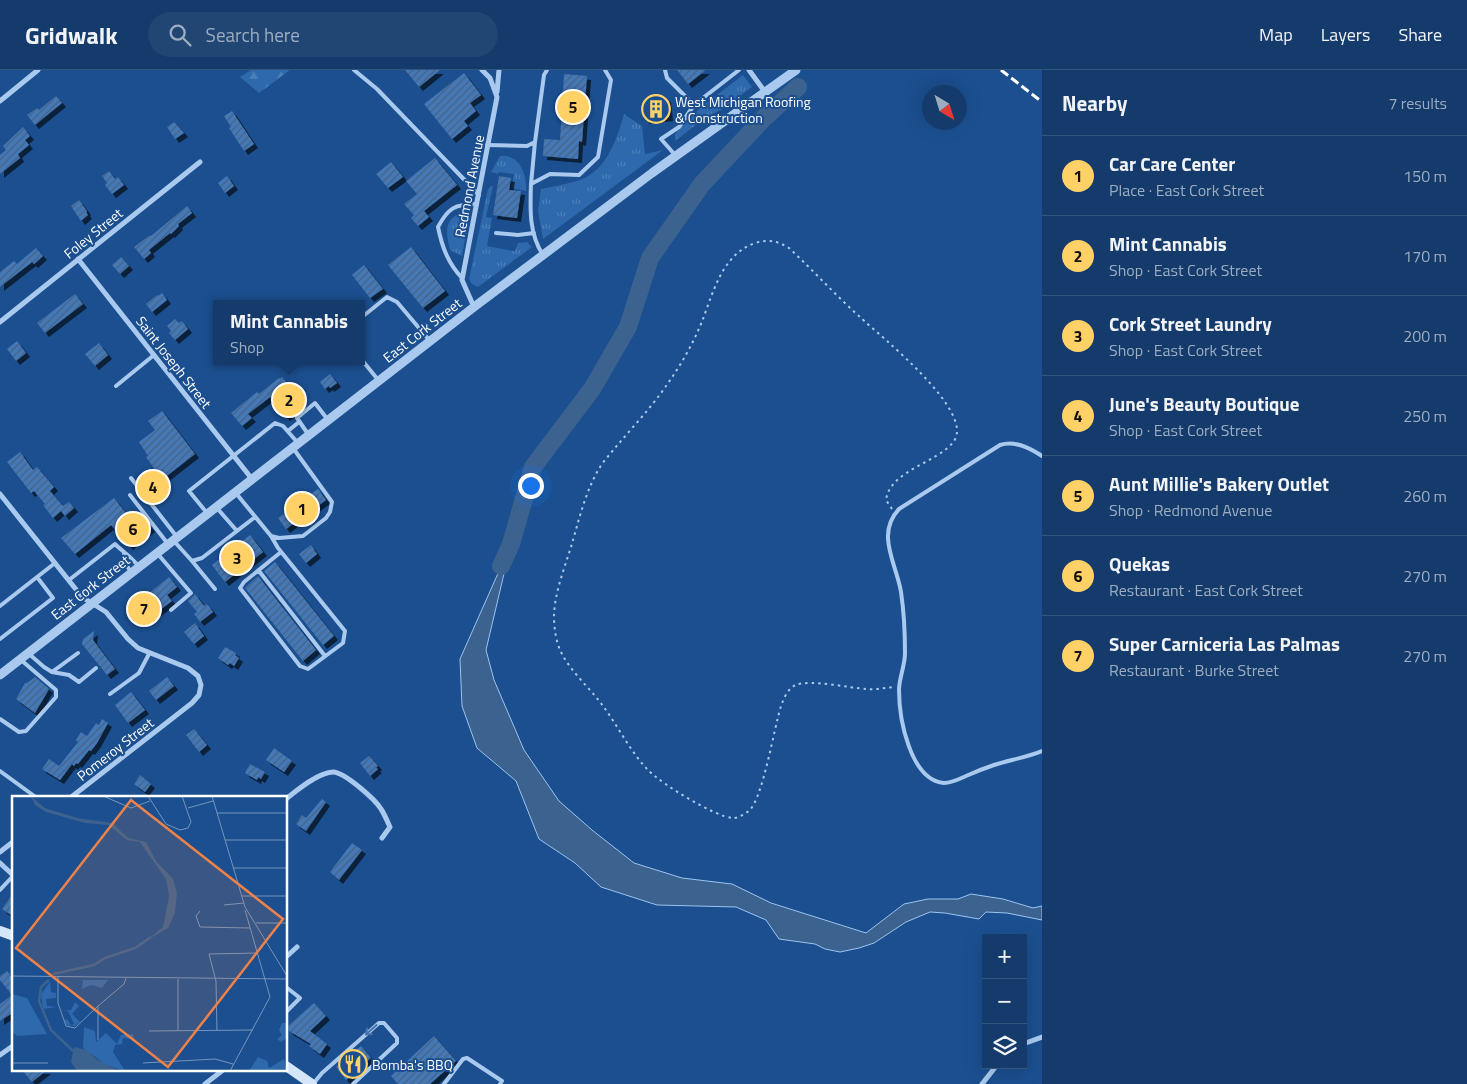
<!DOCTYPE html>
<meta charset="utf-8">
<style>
:root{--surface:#143b6b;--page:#214673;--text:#f1f3f6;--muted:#9dadc1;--line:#33557e;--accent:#ffd166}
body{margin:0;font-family:"Titillium Web",sans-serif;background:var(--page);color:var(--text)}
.controls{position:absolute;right:15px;bottom:15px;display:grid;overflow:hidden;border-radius:0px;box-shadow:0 5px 20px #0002}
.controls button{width:45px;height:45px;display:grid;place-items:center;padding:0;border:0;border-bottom:1px solid var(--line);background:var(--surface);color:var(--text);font:25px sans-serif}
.compass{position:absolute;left:922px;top:15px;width:45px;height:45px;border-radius:50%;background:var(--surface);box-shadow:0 5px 20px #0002;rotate:142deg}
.you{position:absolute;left:530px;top:415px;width:18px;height:18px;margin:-12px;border:4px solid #fff;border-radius:50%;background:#1a73e8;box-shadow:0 0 0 8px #1a73e833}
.badge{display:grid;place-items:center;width:32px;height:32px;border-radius:50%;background:var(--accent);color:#111;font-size:16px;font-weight:700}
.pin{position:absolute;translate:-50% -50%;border:2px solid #fff;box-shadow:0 1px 5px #0006}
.popup{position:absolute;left:213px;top:230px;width:152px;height:65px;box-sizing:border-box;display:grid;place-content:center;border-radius:0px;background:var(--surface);filter:drop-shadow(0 1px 4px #0005);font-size:16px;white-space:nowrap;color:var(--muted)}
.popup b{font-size:19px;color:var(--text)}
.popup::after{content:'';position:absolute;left:50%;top:100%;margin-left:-10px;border:10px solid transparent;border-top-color:var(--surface)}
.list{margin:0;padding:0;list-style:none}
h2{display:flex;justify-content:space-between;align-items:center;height:65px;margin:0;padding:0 20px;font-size:21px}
h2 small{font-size:16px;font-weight:400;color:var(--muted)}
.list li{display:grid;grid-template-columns:32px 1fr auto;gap:15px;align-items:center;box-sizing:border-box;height:80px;padding:0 20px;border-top:1px solid var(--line)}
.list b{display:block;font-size:19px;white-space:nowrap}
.list p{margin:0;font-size:16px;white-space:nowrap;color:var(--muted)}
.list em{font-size:16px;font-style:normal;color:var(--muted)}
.icon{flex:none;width:28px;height:28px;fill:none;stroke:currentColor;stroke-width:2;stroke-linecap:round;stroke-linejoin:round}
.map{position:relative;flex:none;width:1042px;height:1014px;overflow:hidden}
header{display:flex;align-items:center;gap:30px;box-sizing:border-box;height:70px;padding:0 25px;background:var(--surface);border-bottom:1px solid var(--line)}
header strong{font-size:24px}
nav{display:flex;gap:28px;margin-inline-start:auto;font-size:18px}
.search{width:350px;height:45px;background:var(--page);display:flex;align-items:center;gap:12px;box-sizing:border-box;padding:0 18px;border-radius:28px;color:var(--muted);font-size:19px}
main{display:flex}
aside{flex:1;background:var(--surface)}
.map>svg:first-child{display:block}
.grass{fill:url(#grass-tufts)}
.forest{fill:url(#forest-firs)}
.water{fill:#3c6290;stroke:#9cc4f0}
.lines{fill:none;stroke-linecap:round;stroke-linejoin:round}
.river{stroke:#3c6290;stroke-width:18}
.building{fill:url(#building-hatch);filter:url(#shadow)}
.path{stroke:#a9c9ee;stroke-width:2;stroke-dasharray:2.5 4;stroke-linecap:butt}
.service{stroke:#a9c9ee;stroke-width:4}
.minor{stroke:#a9c9ee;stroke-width:5}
.tertiary{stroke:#a9c9ee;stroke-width:9}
.secondary{stroke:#d6e6fa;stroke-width:10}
.rail{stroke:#fff;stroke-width:3;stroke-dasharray:9 4;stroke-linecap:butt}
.oneway{stroke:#4674ac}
.labels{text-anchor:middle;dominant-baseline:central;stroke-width:4;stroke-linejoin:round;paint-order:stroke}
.poi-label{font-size:14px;fill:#fff;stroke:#1b4f8f;text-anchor:start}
.street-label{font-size:14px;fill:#fff;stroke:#1b4f8f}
.inset-river{fill:none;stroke:#3c6290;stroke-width:2.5}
.inset-road{fill:none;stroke:#7695bc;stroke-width:1}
.view{fill:#ee8249;fill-opacity:0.15;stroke:#ee8249;stroke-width:2.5}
.inset-edge{fill:none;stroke:#fff;stroke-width:2.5}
</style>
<header>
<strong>Gridwalk</strong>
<div class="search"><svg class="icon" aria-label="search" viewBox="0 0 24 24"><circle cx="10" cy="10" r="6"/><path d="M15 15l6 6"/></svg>Search here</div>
<nav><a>Map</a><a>Layers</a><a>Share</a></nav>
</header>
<main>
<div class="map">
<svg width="1042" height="1014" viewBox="0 0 1042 1014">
<defs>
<pattern id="grass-tufts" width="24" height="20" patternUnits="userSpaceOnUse" patternTransform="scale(1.25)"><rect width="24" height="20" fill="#2e69ad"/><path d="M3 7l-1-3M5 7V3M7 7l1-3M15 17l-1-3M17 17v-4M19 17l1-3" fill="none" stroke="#4d80b9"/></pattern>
<pattern id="forest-firs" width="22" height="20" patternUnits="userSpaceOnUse" patternTransform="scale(1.25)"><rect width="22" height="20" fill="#2e69ad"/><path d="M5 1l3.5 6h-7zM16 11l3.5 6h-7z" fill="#4d80b9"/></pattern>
<pattern id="building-hatch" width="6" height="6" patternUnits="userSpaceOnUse" patternTransform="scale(1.25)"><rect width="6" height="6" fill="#4478b7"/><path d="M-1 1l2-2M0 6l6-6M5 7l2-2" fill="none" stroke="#486282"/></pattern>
<filter id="shadow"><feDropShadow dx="4" dy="4" stdDeviation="0" flood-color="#0009"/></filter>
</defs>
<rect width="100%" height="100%" fill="#1b4f8f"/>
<!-- grass -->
<path class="grass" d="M743 5 752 17 721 40 709 45 675 71V64L701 37Z
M624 44 642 56 645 84 663 80 543 169 538 141 541 119C554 116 567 114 580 110 607 100 617 69 624 44Z
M500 86C519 84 527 103 526 121L512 118 514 104 499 102 498 104 491 102Z
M491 116H493L486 147 492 148 487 176 513 181H515L518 173 527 172 532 177 478 217 472 214 469 209 488 119Z
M457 145 465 148 468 153 462 186 450 180C447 167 443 152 457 145Z"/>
<!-- forest -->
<path class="forest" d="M251 0H290L259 23 240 7Z"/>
<!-- water -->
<path class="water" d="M511 474 486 580 494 610 524 680 559 731 592 760 634 793 682 808 732 814 771 833 866 863 904 834 928 829H958L971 824 1003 829 1033 838 1042 836V850L1007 843 986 842 979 849 945 843 930 842 906 852 874 873 859 878 840 882 825 879 815 874 779 869 766 850 736 837 657 835 601 817 575 793 539 769 516 711 477 678 462 636 460 589Z"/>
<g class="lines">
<!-- river -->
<path class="river" d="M501 496 511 474 533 397 592 319 628 257 650 188 702 114 764 48 798 17"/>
</g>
<!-- building -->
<path class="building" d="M405 0H440L419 17Z
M677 0H706L688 14Z
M464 3 481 25 470 33 476 41 464 51 468 56 452 69 424 34Z
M564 4 587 6 582 72 579 71 578 89 543 86 544 69 560 70Z
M56 26 62 33 35 55 27 45 37 38 39 40Z
M667 28 669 47 645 50 643 31Z
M232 41 254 74 244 81 229 58 231 57 224 46Z
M174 52 184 63 175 69 167 57Z
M23 57 30 66 25 70 29 75 18 84 20 88 0 104V85L6 80 3 76Z
M435 88 457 115 424 141 429 147 418 156 411 148 414 145 404 134 417 124 406 111Z
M391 92 403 107 388 118 376 104Z
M109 101 115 109 118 107 124 115 112 124 105 115 107 113 102 106Z
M227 106 234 116 225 123 218 113Z
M499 106 511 108 509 120 521 121 517 148 493 145Z
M79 130 87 141 86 142 88 145 81 151 71 136Z
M187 136 192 143 178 154 179 156 171 164 170 163 149 180 151 183 144 189 134 177 150 165 151 166Z
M411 177 445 221 423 238 388 195Z
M36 178 43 186 34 194 32 192 0 217V202L14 191 17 194Z
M121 187 129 196 120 204 112 195Z
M364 195 383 219 370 228 352 205Z
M162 223 167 230 152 242 146 234 157 225 158 226Z
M75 224 83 234 45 263 37 253Z
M175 249 179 253 182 251 188 259 175 270 169 263 171 261 167 256Z
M17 271 26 283 16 291 7 279Z
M99 273 108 285 95 296 85 284Z
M330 304 337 313 330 318 329 316 325 319 320 312Z
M282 307 291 318 289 320 301 335 286 347 270 327 248 344 252 348 242 356 231 343 257 322 259 324 279 308 280 309Z
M162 341 195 384 159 412 163 418 151 428 140 413 156 401 146 387 148 386 139 372 155 360 148 351Z
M20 382 33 400 37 397 54 417 50 421 63 436 69 432 74 438 65 446 61 441 53 448 43 435 45 434 34 421 31 423 7 392Z
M318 419 326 430 286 459 278 448Z
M114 428 129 447 137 441 151 458 129 476 111 455 75 484 61 468Z
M250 465 263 482 225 512 212 495Z
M311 475 317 484 306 493 299 484Z
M275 492 334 566 323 575 264 501Z
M258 506 316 580 303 591 245 518Z
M169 507 177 517 167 525 172 531 144 552 131 538Z
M195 524 204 536 207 534 213 542 200 552 194 544 197 542 188 531Z
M195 553 204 566 194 574 184 562Z
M94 561 93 570 115 599 107 605 82 574 83 569Z
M225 577 236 583 235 585 239 588 234 596 230 593 228 595 218 588Z
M35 607 49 619 35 643 16 629 25 613H27Z
M167 607 174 616 156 630 149 621Z
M131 622 145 640 128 653 115 635Z
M102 649 108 653 97 673 91 681 89 680 78 694 76 693 74 696 72 694 60 710 42 699 49 689 59 696 78 672 76 670 81 662 87 666 96 653 99 655Z
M194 659 207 675 199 682 186 665Z
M274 678 292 691 284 702 266 690Z
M369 686 378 696 376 698 378 699 370 706 360 693Z
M250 694 265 702 261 709 258 707 257 710 245 703Z
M140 705 151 714 145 722 134 714Z
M322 729 326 732 306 761 296 754 302 745 306 748Z
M352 773 362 780 339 810 330 802Z
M14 822V847L2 839Z
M7 901 14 910V942L0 951V934L12 925 0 910V906Z
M314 933 326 946 310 961 327 974 320 984 309 976 311 974 289 961 288 956Z
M434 966 456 991 430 1014H398L391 1006Z
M361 976 371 988 358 998 360 1000 346 1010 336 997Z
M22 1000H47L32 1012Z"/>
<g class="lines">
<!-- path -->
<path class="path" d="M892 439 886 430C890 400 938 393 954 371 975 341 880 266 860 247 835 225 813 200 789 178 778 171 768 169 755 173 721 185 713 224 701 254 685 292 661 326 633 357 622 370 612 381 602 394 586 418 579 450 571 477 564 499 555 522 554 545 554 558 556 573 562 584 572 603 590 618 603 636 618 656 631 683 649 701 662 714 715 747 733 748 739 748 744 744 749 741 763 728 774 658 781 636 784 628 788 618 796 615 810 609 850 618 866 619 875 620 884 618 893 617"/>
<!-- service -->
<path class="service" d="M354 0 377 19 479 125
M665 0 667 8 694 35
M487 75 527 76 535 72 544 5 547 0
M676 86 661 69 679 57 694 35 739 0
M531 114 535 72
M496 163 518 165 534 163
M543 185C529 164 530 139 531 114L550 104 579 105 598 87 611 10 605 0
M462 208C448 193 442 177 438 157 448 138 455 134 477 134
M362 247 387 227 397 232 430 271
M362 290 379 311
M116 316 154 285
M288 361 299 352
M308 364 297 348 315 333 328 350
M1042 386C1030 378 1015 370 1000 375L899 439C875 464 897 495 901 522 904 542 905 563 905 583 905 596 899 608 899 620 899 648 910 710 944 713 952 713 959 709 966 706 975 702 985 698 994 695 1010 690 1027 687 1042 681
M131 408 177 467
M235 422 271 466 279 468 303 466 326 448 330 442 332 432 293 378
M130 425 168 474
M216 437 237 461
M207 443 189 421 275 353 283 356 298 373
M271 466 278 478 345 561 343 573 308 599 300 596 240 518 244 512 281 482
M173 470 192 491 202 488 255 447
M124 483 125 493 131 502
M157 483 191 523 171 540
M192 491 215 519
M259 501 325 586
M69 510 115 474C123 482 132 487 139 497
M0 536 55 493
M0 569 53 528 37 507
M28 583 44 597 52 602 69 605 79 612 96 598
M52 602 78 583
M110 624 139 603 149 584
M0 649 19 662 26 661 56 627V620L21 590
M0 701 37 728
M0 820 13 806
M286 917 300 928 286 942
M313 1014 322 1003 379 953H384L397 968V973L353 1014
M444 1014 463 989 467 988 502 1011 500 1014"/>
<!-- minor -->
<path class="minor" d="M749 0 765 22
M497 22 499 0
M0 31 38 0
M78 189 252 409
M474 237 462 210 497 27 490 8 482 0
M0 252 200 92
M0 424 82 527 106 542 128 569 138 578 188 598 198 606 201 615 199 625 192 633 70 728
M286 729C297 720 319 702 333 702 344 702 375 729 381 739 385 745 387 751 390 757L382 768
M0 782 14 771
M0 793 14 806
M286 887 297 877
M1023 974 1042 967
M0 985 14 975
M205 1014 223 1000
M982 1014 997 995"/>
<!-- tertiary -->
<path class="tertiary" d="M0 605 474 237 652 103 796 0"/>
<!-- secondary -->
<path class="secondary" d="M0 861 14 866
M286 996 312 1014"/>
<!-- rail -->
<path class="rail" d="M1001 0 1042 32"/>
</g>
<!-- one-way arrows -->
<defs><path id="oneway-shaft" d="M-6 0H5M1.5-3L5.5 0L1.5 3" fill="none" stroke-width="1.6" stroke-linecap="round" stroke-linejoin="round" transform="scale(1.25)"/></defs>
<use class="oneway" href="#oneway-shaft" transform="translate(371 960) rotate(139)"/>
<!-- icons -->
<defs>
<symbol id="building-ring" viewBox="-11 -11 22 22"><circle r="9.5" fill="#1b4f8f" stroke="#ffd166" stroke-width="1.5"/><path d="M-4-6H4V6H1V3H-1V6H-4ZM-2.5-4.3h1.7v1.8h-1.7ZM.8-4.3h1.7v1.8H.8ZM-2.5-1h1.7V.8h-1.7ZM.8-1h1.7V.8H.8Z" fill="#ffd166"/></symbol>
<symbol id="restaurant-ring" viewBox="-11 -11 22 22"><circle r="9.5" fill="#1b4f8f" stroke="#ffd166" stroke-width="1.5"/><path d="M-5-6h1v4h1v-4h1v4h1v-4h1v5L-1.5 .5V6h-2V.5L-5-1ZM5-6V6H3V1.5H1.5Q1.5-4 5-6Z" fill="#ffd166"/></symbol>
</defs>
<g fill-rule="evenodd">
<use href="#building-ring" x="640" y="23" width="32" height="32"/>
<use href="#restaurant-ring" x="337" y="978" width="32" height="32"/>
</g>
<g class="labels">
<!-- poi labels -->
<g class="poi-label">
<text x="675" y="31">West Michigan Roofing<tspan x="675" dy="16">&amp; Construction</tspan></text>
<text x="372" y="994">Bomba's BBQ</text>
</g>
<!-- street labels -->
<g class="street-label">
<text transform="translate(469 116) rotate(-79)">Redmond Avenue</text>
<text transform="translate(93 163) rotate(-39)">Foley Street</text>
<text transform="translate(422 260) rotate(-38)">East Cork Street</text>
<text transform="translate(174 292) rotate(52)">Saint Joseph Street</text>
<text transform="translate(90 517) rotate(-38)">East Cork Street</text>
<text transform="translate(115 679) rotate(-38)">Pomeroy Street</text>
</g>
</g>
<!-- overview -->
<g transform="translate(12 726)">
<rect width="275" height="275" fill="#1b4f8f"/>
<path d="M68 184H96L90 192 79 189 70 193 71 185ZM38 186 39 196 44 197V202L34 203 35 210 45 211 31 213 29 198ZM63 206 67 210 60 218 68 226 63 230 55 229 52 224 55 223 59 229 62 228 56 215H49L59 214ZM270 227H275V242L269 246 265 243 270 239 267 234Z" fill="#2e69ad"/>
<path d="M72 231 83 235 84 246 94 237 105 248 109 239 121 238 122 243 111 242 110 248 103 249 101 256 113 275 94 269 71 252Z" fill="#2e69ad"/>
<path d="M0 198 15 202 35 238 5 240 0 236Z" fill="#2e69ad"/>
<path d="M246 261 255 265 257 272 272 263 275 275H237Z" fill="#2e69ad"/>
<path d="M19 0 33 12 65 22 100 27 116 42 134 46 144 65 161 83 165 97 163 117 156 132 135 144 151 131 157 100 154 83 128 46 115 44 97 29 73 27 34 16 23 9ZM62 251 75 254 84 263 107 275H65L59 266Z" fill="#3c6290"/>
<path class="inset-river" d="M41 178 82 169 93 162 123 152 139 141M37 184 29 191 27 205 39 234 61 255"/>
<path class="inset-road" d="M91 0 119 12 138 5M136 0 154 28 168 34 176 32 179 26 170 0M200 0 233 111 275 180M176 12 201 5M205 17H275M213 44H275M222 72H275M230 100H275M212 109 232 107M188 115 184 120 188 131 238 132M244 127H275M0 180 275 183M46 180V207L54 230 63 232 86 210M166 183V234M205 234 204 185 197 158 246 157M137 235 241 234M86 244V210L112 188 114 182M0 267H36M131 267 203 263 221 268M218 275 258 201 233 114"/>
<path class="view" d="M119 4 271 123 156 271 4 152Z"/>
<rect width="275" height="275" class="inset-edge"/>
</g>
</svg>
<div class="controls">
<button>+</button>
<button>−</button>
<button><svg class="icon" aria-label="layers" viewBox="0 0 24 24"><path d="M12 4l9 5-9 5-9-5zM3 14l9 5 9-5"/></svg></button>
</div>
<svg class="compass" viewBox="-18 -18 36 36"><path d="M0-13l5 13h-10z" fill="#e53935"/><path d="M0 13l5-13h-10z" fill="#9dadc1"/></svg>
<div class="you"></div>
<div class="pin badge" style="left:302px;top:439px">1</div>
<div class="pin badge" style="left:289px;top:330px">2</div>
<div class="popup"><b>Mint Cannabis</b>Shop</div>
<div class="pin badge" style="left:237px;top:488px">3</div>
<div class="pin badge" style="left:153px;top:417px">4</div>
<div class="pin badge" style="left:573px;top:37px">5</div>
<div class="pin badge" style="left:133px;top:459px">6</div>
<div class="pin badge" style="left:144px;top:539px">7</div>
</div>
<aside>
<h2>Nearby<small>7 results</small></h2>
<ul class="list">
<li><span class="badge">1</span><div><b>Car Care Center</b><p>Place · East Cork Street</p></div><em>150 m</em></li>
<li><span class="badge">2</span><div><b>Mint Cannabis</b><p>Shop · East Cork Street</p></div><em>170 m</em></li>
<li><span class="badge">3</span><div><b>Cork Street Laundry</b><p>Shop · East Cork Street</p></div><em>200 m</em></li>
<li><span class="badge">4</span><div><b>June's Beauty Boutique</b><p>Shop · East Cork Street</p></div><em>250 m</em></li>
<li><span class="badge">5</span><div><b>Aunt Millie's Bakery Outlet</b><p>Shop · Redmond Avenue</p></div><em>260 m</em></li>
<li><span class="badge">6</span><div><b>Quekas</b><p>Restaurant · East Cork Street</p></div><em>270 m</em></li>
<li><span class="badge">7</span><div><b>Super Carniceria Las Palmas</b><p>Restaurant · Burke Street</p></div><em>270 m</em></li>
</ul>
</aside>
</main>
